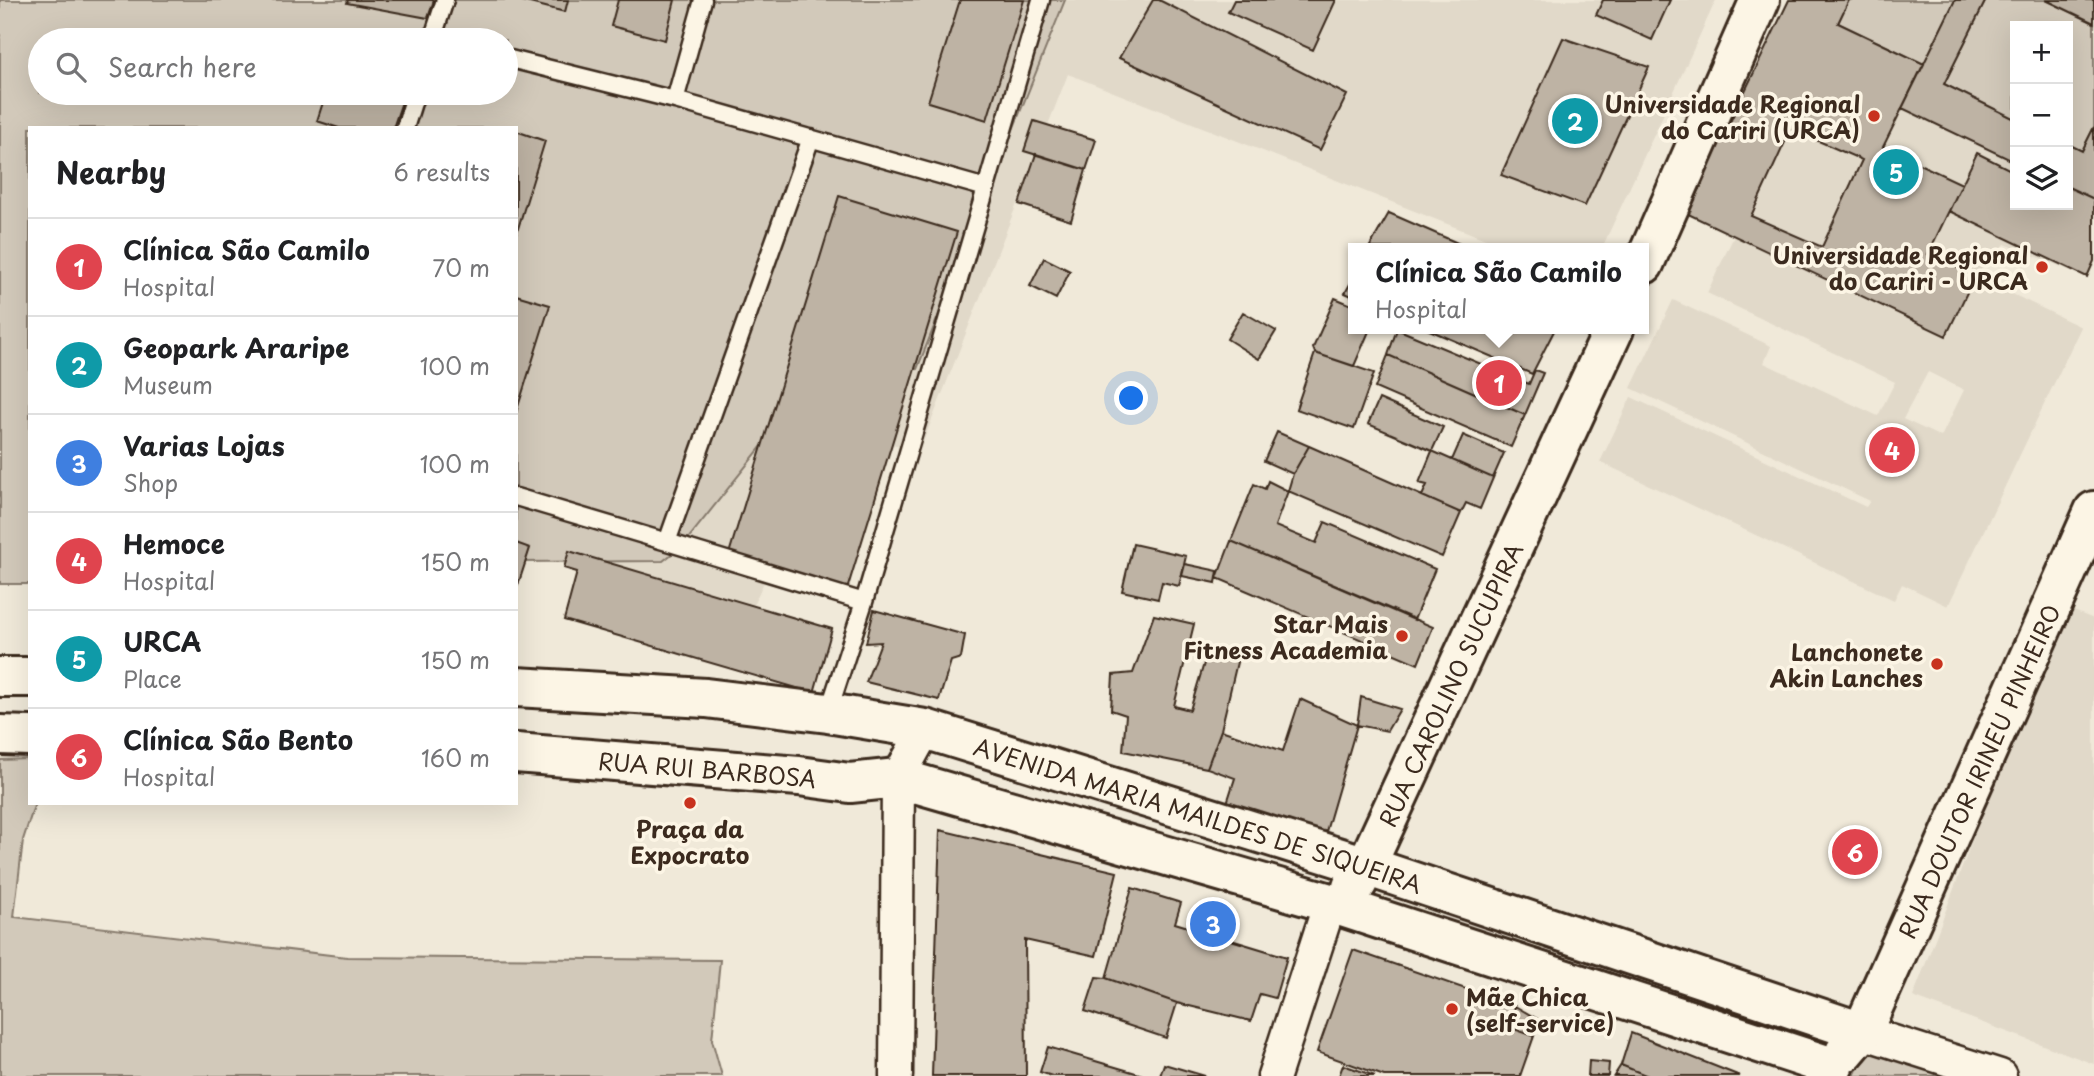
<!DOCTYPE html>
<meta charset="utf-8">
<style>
:root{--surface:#fff;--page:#f6f6f6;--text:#202124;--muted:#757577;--line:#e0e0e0;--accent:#c8321e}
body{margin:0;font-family:"Playpen Sans",sans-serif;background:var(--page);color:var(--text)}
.controls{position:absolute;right:21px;top:21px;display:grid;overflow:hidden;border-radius:0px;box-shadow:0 7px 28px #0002}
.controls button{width:63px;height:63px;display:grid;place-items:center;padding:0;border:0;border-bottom:2px solid var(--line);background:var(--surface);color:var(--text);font:35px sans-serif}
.you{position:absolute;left:1132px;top:399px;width:24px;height:24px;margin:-18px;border:5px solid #fff;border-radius:50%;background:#1a73e8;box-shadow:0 0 0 10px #1a73e833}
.badge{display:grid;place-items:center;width:46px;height:46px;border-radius:50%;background:var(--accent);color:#fff;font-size:23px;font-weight:700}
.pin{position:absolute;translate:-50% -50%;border:4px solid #fff;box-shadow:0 2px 7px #0006}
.popup{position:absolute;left:1348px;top:243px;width:301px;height:91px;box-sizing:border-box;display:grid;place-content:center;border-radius:0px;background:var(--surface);filter:drop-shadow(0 2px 5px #0005);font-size:23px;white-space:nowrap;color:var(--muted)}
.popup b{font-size:26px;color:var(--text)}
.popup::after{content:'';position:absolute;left:50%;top:100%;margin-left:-14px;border:14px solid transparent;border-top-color:var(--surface)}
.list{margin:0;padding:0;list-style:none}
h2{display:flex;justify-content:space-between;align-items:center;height:91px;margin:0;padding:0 28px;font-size:30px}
h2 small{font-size:23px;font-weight:400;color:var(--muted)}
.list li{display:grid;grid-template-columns:46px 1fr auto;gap:21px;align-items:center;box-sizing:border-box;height:98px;padding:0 28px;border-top:2px solid var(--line)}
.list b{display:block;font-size:26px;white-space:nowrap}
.list p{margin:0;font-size:23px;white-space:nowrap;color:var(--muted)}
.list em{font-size:23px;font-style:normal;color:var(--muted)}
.icon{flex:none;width:38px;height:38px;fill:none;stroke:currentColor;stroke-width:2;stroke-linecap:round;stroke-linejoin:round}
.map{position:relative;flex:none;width:2094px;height:1076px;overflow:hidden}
.search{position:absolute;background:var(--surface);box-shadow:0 7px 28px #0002;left:28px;top:28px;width:490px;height:77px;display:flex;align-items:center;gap:18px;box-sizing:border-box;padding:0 24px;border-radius:38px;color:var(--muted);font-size:26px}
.panel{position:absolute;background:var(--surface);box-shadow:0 7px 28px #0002;left:28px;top:126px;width:490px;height:679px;border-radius:0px}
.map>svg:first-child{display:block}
.built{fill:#e1d9c9;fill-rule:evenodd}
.green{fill:#d2c9ba;stroke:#867a6c;stroke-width:2;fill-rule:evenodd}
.building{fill:#beb3a4;stroke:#3b2a1e;stroke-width:2;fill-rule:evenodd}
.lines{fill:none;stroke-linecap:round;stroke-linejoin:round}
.lane-casing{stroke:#3b2a1e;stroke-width:21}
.street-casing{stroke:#3b2a1e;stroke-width:37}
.secondary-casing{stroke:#3b2a1e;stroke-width:44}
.lane{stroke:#fcf5e5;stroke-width:16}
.street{stroke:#fcf5e5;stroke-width:32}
.secondary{stroke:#fcf5e5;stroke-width:38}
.poi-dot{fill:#c8321e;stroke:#fcf5e5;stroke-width:2.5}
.labels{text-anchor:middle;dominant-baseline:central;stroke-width:7;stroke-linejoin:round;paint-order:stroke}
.poi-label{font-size:23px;font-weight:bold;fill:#3b2a1e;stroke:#fcf5e5;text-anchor:end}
.street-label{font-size:23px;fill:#3b2a1e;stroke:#fcf5e5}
</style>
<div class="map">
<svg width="2094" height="1076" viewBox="0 0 2094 1076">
<rect width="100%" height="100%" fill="#f0e9d9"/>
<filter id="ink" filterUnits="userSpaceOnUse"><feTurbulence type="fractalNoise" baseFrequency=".0143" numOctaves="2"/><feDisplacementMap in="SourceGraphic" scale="14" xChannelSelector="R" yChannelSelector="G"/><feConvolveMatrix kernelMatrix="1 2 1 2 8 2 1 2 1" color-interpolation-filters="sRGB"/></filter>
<g filter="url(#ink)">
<!-- built -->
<path class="built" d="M302 0H1716L1602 248H1508L1068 74 920 450 833 432 746 621 612 583 516 545V128H274L506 93V40Z
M1789 0H2094V261L2087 277 2005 244 1975 276 2081 327 1948 606 1902 584 1894 600 1600 462 1631 397 1866 507 1870 501 1631 388 1673 300 1771 346 1764 363 1878 416 1895 382 1707 293 1734 236 1686 213ZM2015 26H2068V205H2015ZM1928 372 1964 390 1941 437 1903 419Z
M2061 606 2094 619V1064L1913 997Z"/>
<!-- green -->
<path class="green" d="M0 0H1065L917 369 837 352 683 545 663 561 516 562V128H30V584H0ZM40 40H506V93H40Z
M1849 0H1955L1924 64 1838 23Z
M1986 0H2046L2094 23V127L2082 151 2068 144V26H2015V119L1944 84Z
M30 759V803H35L23 840 14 917 347 957 720 960 712 1040 722 1076H0V760Z
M1867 1047 1956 1076H1854Z"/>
<!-- building -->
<path class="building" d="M348 0H434L428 18 347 3Z
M518 0H568L565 12Z
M618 0H675L665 40 611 26Z
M960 0H1024L987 120 928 102Z
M1153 0H1159L1347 95 1320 150 1119 58Z
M1234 0H1336L1313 50 1228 12Z
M1603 0H1670L1652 40 1596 15Z
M1789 0H1849L1838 23 1924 64 1883 147 1962 184 1928 254 1975 276 1946 336 1686 213ZM1791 129 1862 160 1822 247 1751 216Z
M1955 0H1986L1944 84 2015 119V162L1902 108Z
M2046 0H2094V23Z
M1563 38 1649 67 1585 206 1501 175Z
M326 93H405L393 128H339L317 121Z
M1034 121 1096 140 1086 170 1024 151Z
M2094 127V199L2068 187V144L2082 151Z
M516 131 545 141 516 235Z
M1977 153 2015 172V205H2068V187L2094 199V261L2087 277 1949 211Z
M1036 154 1086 170 1071 221 1019 204Z
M839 196 957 232 846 593 728 557Z
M1389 213 1469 248H1369Z
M1044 258 1070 271 1056 299 1030 286Z
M1354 277V297L1345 293Z
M516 295 550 305 516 413Z
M1335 298 1354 306V329H1370L1354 366 1315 353 1313 348Z
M1243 312 1276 331 1259 359 1227 339Z
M1397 329 1529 384 1535 370 1543 373 1525 415 1388 355Z
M1427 329H1555L1532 374Z
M1315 353 1374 373 1354 429 1296 409Z
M1388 355 1525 415 1511 447 1375 388Z
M1379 399 1443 427 1432 451 1368 424Z
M1277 432 1309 446 1293 474 1264 461Z
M1463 435 1504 453 1493 478 1452 460Z
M1309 446 1461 513 1442 557 1288 491 1293 474Z
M1432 451 1493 478 1480 509 1466 503 1461 513 1422 496 1427 485 1419 483Z
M1268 481 1288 491 1275 526 1316 543 1325 522 1435 569 1414 620 1231 541 1254 484 1265 489Z
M1231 541 1433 627 1418 664 1217 578Z
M516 543 530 548 518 585 516 584Z
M1133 544 1186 556 1179 586 1162 582 1158 599 1122 591Z
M569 551 832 629 814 693 564 620 577 572 564 568Z
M1185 564 1218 571 1216 583 1182 576Z
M874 610 965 635 961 658 951 661 939 700 866 682 881 642 866 643Z
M1154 615 1194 624 1174 706 1190 710 1208 650 1238 658 1221 730 1207 768 1123 751 1126 715 1111 710 1113 675 1133 673Z
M1361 697 1400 709 1387 731 1357 725Z
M1300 699 1357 725 1325 835 1227 803 1235 778 1207 768 1221 730 1283 751Z
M940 830 1117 872 1096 956 1025 940 1026 1076H932Z
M1132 888 1181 903 1175 923 1287 957 1275 998 1260 994 1251 1021 1177 1003 1106 978Z
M1353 950 1515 1006 1508 1027 1534 1036 1520 1076H1384L1317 1052Z
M1096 977 1106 978 1177 1003 1166 1038 1085 1011Z
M1515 1006 1539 1020 1534 1036 1508 1027Z
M1631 1033 1740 1076H1648L1621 1065Z
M1048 1047 1146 1076H1052L1040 1072Z
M1589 1061 1609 1063 1608 1076H1588Z
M1164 1064 1205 1076H1160Z
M1343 1065 1375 1076H1339Z
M1621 1065 1648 1076H1614Z"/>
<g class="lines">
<defs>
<path id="lane" d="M703 0 675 100 986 188 1041 0
M432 40 445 0
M506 58 675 100
M405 128 416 93
M811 138 667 542 864 602 828 713
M516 497 667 542
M864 602 986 188"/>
<path id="street" d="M1862 1032 2000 1076
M896 1076 898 778 925 729
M1274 1076 1330 903"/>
<g id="secondary">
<path d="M1644 264 1760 0"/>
<path d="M0 677H30"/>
<path id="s1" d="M516 687 706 698 828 713 925 729 1366 866 1862 1032"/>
<path d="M0 735 30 736"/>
<path id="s2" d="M516 753 799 776 850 783 898 778 1330 903 1833 1067"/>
<path id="s3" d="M1352 887 1357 884 1366 866 1614 329"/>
<path id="s4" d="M1845 1052 1862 1032 2094 511"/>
</g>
</defs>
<!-- lane casing -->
<use href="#lane" class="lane-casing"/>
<!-- street casing -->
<use href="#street" class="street-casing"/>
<!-- secondary casing -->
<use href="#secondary" class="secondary-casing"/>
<!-- lane -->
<use href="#lane" class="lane"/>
<!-- street -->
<use href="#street" class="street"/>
<!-- secondary -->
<use href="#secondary" class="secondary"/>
</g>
</g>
<!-- markers -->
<g class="poi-dot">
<circle cx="1874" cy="116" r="7"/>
<circle cx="2042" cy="267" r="7"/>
<circle cx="1402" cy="636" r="7"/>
<circle cx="1937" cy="664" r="7"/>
<circle cx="690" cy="803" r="7"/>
<circle cx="1452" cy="1009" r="7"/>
</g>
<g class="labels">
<!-- poi labels -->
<g class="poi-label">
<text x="1860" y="103">Universidade Regional<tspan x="1860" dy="26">do Cariri (URCA)</tspan></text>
<text x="2028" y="254">Universidade Regional<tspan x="2028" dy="26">do Cariri - URCA</tspan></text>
<text x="1388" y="623">Star Mais<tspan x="1388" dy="26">Fitness Academia</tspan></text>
<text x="1923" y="651">Lanchonete<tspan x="1923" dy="26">Akin Lanches</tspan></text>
<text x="690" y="828" text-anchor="middle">Praça da<tspan x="690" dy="26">Expocrato</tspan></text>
<text x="1466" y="996" text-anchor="start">Mãe Chica<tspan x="1466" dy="26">(self-service)</tspan></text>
</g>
<!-- street labels -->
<g class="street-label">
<text stroke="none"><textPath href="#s3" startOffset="226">RUA CAROLINO SUCUPIRA</textPath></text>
<text stroke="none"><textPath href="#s2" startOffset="192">RUA RUI BARBOSA</textPath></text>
<text stroke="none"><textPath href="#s4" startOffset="312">RUA DOUTOR IRINEU PINHEIRO</textPath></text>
<text stroke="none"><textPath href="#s1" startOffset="698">AVENIDA MARIA MAILDES DE SIQUEIRA</textPath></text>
</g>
</g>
</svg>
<div class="controls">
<button>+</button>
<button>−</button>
<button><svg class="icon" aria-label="layers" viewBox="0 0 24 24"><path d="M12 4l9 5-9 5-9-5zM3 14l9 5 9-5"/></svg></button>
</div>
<div class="you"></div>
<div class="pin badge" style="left:1499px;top:383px;background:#e0444e">1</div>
<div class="popup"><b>Clínica São Camilo</b>Hospital</div>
<div class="pin badge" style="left:1575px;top:121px;background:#0f9aa8">2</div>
<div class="pin badge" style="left:1213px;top:924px;background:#3f7fe0">3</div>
<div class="pin badge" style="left:1892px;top:450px;background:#e0444e">4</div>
<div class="pin badge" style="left:1896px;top:172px;background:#0f9aa8">5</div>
<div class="pin badge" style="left:1855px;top:852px;background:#e0444e">6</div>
<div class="search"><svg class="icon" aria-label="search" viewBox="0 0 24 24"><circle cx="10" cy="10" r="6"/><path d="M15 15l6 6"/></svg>Search here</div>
<section class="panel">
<h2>Nearby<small>6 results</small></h2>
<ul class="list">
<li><span class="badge" style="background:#e0444e">1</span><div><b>Clínica São Camilo</b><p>Hospital</p></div><em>70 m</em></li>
<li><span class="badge" style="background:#0f9aa8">2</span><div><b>Geopark Araripe</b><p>Museum</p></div><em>100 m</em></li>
<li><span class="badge" style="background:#3f7fe0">3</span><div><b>Varias Lojas</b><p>Shop</p></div><em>100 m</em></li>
<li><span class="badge" style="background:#e0444e">4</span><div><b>Hemoce</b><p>Hospital</p></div><em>150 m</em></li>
<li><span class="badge" style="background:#0f9aa8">5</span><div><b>URCA</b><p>Place</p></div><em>150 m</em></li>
<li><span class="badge" style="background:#e0444e">6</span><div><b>Clínica São Bento</b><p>Hospital</p></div><em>160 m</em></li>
</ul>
</section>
</div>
